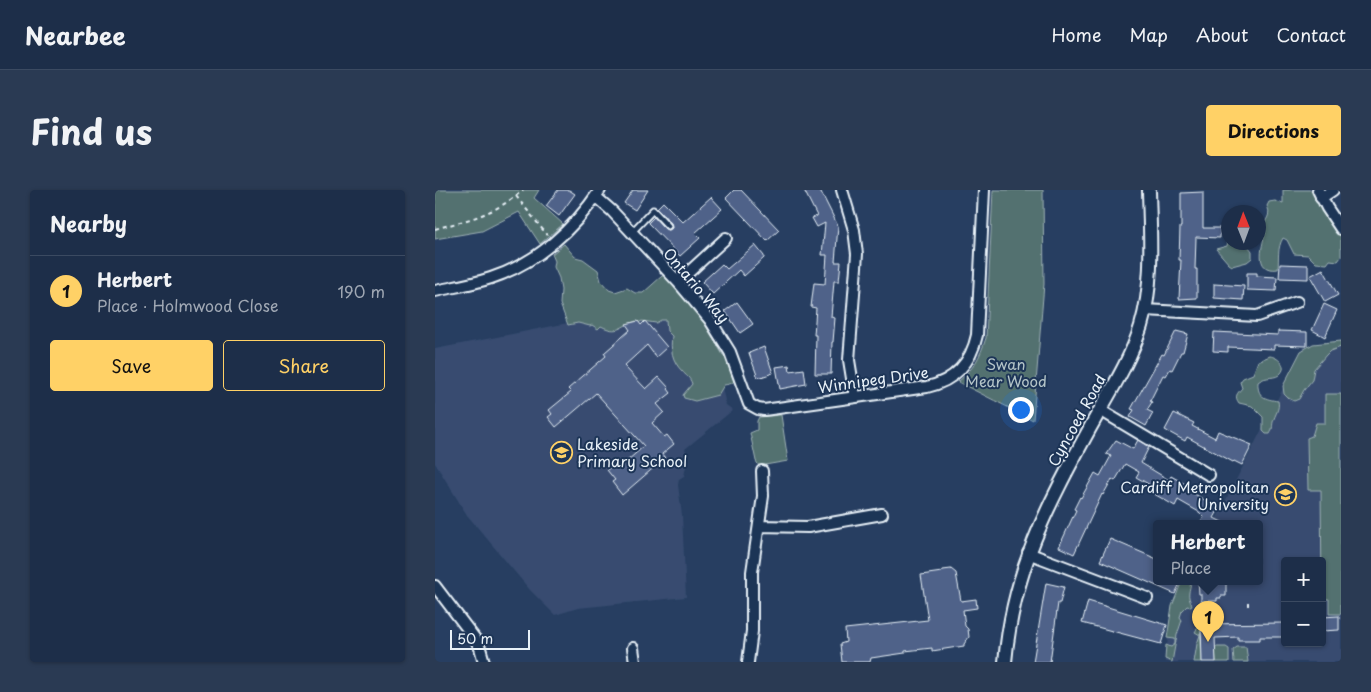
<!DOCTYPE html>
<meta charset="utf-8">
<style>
:root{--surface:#1d2e49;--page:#2a3a53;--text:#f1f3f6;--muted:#a0a8b4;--line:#3b4a61;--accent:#ffd166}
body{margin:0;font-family:"Playpen Sans",sans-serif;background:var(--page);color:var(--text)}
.controls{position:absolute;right:15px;bottom:15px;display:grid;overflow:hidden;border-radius:5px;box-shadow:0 1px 4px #0004}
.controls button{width:45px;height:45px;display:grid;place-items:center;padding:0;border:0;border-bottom:1px solid var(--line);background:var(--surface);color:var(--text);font:25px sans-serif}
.compass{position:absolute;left:786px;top:15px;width:45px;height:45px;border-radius:50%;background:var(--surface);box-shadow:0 1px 4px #0004;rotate:359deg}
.scale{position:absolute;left:15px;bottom:12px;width:80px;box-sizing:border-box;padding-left:5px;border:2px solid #e8f1f8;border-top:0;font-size:14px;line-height:18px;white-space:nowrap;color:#e8f1f8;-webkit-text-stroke:4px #1d3557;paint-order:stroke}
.you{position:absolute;left:585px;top:219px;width:18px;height:18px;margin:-12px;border:4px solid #fff;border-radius:50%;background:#1a73e8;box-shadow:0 0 0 8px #1a73e833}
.badge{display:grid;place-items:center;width:32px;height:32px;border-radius:50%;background:var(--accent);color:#111;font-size:16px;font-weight:700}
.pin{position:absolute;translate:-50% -41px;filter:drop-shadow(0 1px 2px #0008)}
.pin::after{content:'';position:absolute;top:26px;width:18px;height:15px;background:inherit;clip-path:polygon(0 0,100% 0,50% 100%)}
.popup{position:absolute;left:718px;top:330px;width:110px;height:65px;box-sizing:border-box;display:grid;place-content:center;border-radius:5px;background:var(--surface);filter:drop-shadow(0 1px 4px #0005);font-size:16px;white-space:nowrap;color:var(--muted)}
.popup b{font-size:19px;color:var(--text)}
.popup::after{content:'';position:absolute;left:50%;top:100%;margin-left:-10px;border:10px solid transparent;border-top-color:var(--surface)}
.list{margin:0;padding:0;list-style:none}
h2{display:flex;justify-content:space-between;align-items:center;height:65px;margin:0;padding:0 20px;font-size:21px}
h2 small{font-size:16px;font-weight:400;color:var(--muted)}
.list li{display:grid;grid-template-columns:32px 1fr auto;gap:15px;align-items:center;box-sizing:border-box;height:70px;padding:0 20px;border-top:1px solid var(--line)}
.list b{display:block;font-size:19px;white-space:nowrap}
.list p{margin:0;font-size:16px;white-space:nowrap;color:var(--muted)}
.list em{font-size:16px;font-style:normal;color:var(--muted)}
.actions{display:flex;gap:10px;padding:15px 20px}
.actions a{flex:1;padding:11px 0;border:1px solid var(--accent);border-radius:5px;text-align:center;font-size:18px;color:var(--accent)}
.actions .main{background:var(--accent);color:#111}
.map{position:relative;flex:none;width:906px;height:472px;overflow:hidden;border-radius:5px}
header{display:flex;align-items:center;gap:30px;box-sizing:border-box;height:70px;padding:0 25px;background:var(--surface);border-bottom:1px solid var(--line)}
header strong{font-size:24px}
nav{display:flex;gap:28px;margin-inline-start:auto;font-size:18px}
.intro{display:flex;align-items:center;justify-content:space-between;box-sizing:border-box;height:120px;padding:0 30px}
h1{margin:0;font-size:35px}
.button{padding:12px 22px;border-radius:5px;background:var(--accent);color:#111;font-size:18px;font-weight:700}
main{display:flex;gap:30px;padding:0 30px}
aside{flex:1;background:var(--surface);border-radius:5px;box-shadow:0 1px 4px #0004}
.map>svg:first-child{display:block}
.built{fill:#374c70;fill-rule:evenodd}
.green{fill:#537170;stroke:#9eb1b4}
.building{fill:#4f6289;stroke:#e8f1f8}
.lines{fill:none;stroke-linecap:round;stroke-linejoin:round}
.service-casing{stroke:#e8f1f8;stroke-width:9}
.minor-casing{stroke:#e8f1f8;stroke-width:14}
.tertiary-casing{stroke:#e8f1f8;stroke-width:16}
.path{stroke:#e8f1f8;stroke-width:2;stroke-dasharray:4 4;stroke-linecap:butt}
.service{stroke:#1d3557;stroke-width:5}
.minor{stroke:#1d3557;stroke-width:10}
.tertiary{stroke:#1d3557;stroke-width:12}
.labels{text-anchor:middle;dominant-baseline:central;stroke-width:4;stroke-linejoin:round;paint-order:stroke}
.street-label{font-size:15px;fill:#e8f1f8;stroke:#1d3557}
.park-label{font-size:15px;fill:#b4c4c8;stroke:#1d3557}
.poi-label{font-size:15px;fill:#e8f1f8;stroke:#1d3557;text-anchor:start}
</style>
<header>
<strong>Nearbee</strong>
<nav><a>Home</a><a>Map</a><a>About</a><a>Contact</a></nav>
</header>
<div class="intro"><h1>Find us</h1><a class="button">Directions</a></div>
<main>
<aside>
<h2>Nearby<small></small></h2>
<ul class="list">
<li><span class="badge">1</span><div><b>Herbert</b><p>Place · Holmwood Close</p></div><em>190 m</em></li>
</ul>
<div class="actions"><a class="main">Save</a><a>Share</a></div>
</aside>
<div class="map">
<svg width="906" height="472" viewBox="0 0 906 472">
<rect width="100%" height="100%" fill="#273e61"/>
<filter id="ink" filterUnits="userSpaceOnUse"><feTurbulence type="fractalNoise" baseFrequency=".02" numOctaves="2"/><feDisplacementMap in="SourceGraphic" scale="10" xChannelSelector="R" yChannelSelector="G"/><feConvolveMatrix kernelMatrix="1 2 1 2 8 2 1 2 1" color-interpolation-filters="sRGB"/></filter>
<g filter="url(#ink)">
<!-- built -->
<path class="built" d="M211 103 287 197 291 215 298 220 250 259 253 266 249 286 244 289 243 295 247 325 251 407 143 418 120 425 95 400 32 325 0 273V159L133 133Z
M906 154V472H730L737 416 749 391H824V333H779L869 157ZM850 371H887V453H850Z"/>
<!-- green -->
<path class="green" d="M0 0H104L99 8 128 34 105 54 84 22 47 41 0 49Z
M558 0H608L609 94 598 230 523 192C540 177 544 169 551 148Z
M848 0H883L906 39V67L903 71 895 70 892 74 881 73 873 65 859 64 852 50 848 48C842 58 844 68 843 79 817 83 828 53 831 40L824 39V32H830C834 26 835 22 832 16L834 12 840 11 848 14Z
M793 51 794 52 811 53 817 61V68L812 72 797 76 794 74 781 59 792 56Z
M129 54 140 67 148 69 163 80 166 91 174 100 180 102 192 98 200 103H208L227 86H232L262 117 261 123 265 126 288 165 294 166 301 188C298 194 295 194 289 195L283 205 260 211 249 208 248 205 257 194C255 187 251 186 247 181 237 171 235 159 237 146L232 141 231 130H226L221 133 207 131 203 133 201 131C184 136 184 145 166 136L163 139 157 135 155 136 143 133 133 135 125 114 126 100 124 88 119 77 120 71 117 64Z
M906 151V157L895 161 891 165 879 179 877 190 869 200 864 209 859 211 853 208 849 204 848 196 866 161 878 154Z
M835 166C842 167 853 175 846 183 841 190 831 185 823 192 822 207 830 209 843 211 845 219 840 224 838 232 837 237 838 239 835 244H831L828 241V227L817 216 804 213C799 206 802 204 807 198L805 192 808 188 818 184 823 171Z
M890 204H906V424H894V409H890L889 400H887L886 300H873L872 248 877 246 881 233H890Z
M346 225 353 271 324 276 321 271 315 243 322 240V231L324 227Z
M747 391H756C755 402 751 404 757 415L756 417 752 416 747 421 745 427 747 430 742 445 737 472 730 469 731 455 736 457 740 454V449L732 448 737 416Z
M765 434 767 472H759L762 454 765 445 760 442Z
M780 457H791L794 459V472H781Z
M802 457H811L813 472H799L798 460Z"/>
<!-- building -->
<path class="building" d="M123 0H134L140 4 124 26 111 16Z
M198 0H213L200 20 189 13Z
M299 0H306L344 40 332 51 291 8Z
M369 0H385L403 36 400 72H406L404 91H399L396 127 400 128 398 152H397L396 184H380L381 145H379L381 118 376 117 379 93 390 94 392 65H387L390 33 382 37 377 28 382 26Z
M768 2V38H785V48L761 47 760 79H762V108L744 109 746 70H744L745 37H746V3Z
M276 7 287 19 260 43 265 48 245 66 213 33 219 27 230 39 234 40 237 38 236 33 222 18 228 12 248 32Z
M320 55 329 66V68L309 86 304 80 278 104 267 92 287 74 292 79Z
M845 74 873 75V89L844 88Z
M888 79 903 105 890 112 875 86Z
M812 83H822V86L842 87 841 101 812 100Z
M779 94 809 96 808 110 779 108Z
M302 112 318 134 305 143 290 121Z
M889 114 902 120 890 147 877 140Z
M203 131 206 135 210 131 232 157 221 167 212 155 189 176 211 199 224 187 234 198 233 199 236 203 222 214 229 222 217 233 229 247 232 245 239 254 227 264 230 268 187 305 177 292 180 290 172 280 179 274 184 278 209 256 161 203 121 237 113 227 117 224 114 220 136 202 133 199 171 166 169 163 195 140 191 134Z
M741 141 753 144 748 162H746L737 180 735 179 731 186 728 185 715 211 717 212 712 220 718 223 711 236 695 227 699 220 696 219 727 164 729 165Z
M843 141 872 142V156L839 155V159L793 157V162L778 161 779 142 843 145Z
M329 157 338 183 323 188 314 163Z
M354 175 355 181 369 179 371 194 345 199 341 177Z
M739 223 759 233 757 236 780 248 783 241 817 255 807 275 799 271 798 272 752 247 750 251 730 240Z
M681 250 698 259 703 250 714 257 706 273 734 290 736 286 752 295 750 298 784 319 779 328 789 333H765L769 327 764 322 743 310 740 316 714 301 717 296 701 287 704 282 690 274 680 291 677 289 668 305 667 304 639 364 624 357 641 320 639 319 645 307 646 308 660 283 665 286 676 266 671 264Z
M675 349 722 369V391H746L740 404 665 371Z
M516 379 521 383 526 411 541 409 542 418 528 420 530 436 533 439 534 447 529 454V456L497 461V458L470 461V463L436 468 435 472H407L405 454 411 452 410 439 493 430 486 385 507 382 508 380Z
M763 391H791V406H786V408H782V411H766V404H764Z
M611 393 629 397 625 413H623L615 472H598Z
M653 411 732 435 726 454 647 433Z
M904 426V440L887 441V427Z
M850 433V447H825V450H803V447L780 448 781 472H767L766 434Z"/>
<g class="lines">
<defs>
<path id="service" d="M197 42 218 20 233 36"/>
<path id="minor" d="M407 0 419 40 422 64 414 170 420 207
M883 0 892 18 906 39
M161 7 177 21 243 92 275 130 295 162 314 214 323 219 329 220 492 197C519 191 536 173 542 145L549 0
M886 8 898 0
M243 92 291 48
M0 101C19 97 38 94 56 88 102 73 139 39 165 0
M710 120 822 126 862 112
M665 220 774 285
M324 336 373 337 447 324
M593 363 712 408
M0 396 41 450 45 458 49 472
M198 458 200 472
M313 472 317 441V382L328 306 327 281"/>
<path id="tertiary" d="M570 472C578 380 612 317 655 238 673 205 695 172 706 136 719 93 715 45 714 0"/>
</defs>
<!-- service casing -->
<use href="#service" class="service-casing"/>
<!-- minor casing -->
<use href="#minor" class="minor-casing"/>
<!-- tertiary casing -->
<use href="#tertiary" class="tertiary-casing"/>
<!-- path -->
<path class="path" d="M81 6 112 45
M0 39C35 29 59 25 88 0
M813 412V416"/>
<!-- service -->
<use href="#service" class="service"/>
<!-- minor -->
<use href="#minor" class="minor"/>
<!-- tertiary -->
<use href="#tertiary" class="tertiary"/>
</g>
</g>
<!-- icons -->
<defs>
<symbol id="school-ring" viewBox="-11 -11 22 22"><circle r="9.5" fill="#1d3557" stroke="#ffd166" stroke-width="1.5"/><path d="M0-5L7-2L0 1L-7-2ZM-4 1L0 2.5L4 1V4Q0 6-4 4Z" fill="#ffd166"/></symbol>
<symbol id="university-ring" viewBox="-11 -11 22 22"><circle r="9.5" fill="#1d3557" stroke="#ffd166" stroke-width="1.5"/><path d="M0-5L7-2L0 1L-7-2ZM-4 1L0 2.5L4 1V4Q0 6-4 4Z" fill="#ffd166"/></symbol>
</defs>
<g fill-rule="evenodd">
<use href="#school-ring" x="114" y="250" width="25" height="25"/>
<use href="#university-ring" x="838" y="292" width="25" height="25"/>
</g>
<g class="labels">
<!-- street labels -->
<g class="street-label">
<text transform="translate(262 95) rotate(50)">Ontario Way</text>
<text transform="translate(438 189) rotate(-8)">Winnipeg Drive</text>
<text transform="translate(641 230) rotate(-61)">Cyncoed Road</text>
</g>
<!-- park labels -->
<g class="park-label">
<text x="571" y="173">Swan<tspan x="571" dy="17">Mear Wood</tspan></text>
</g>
<!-- poi labels -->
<g class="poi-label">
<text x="142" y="253">Lakeside<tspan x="142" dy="17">Primary School</tspan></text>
<text x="834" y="296" text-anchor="end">Cardiff Metropolitan<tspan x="834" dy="17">University</tspan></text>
</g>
</g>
</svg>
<div class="controls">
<button>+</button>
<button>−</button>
</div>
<svg class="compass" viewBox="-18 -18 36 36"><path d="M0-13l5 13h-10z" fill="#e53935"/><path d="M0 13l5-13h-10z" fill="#a0a8b4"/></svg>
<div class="scale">50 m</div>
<div class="you"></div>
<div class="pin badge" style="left:773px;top:452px">1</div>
<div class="popup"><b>Herbert</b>Place</div>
</div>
</main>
